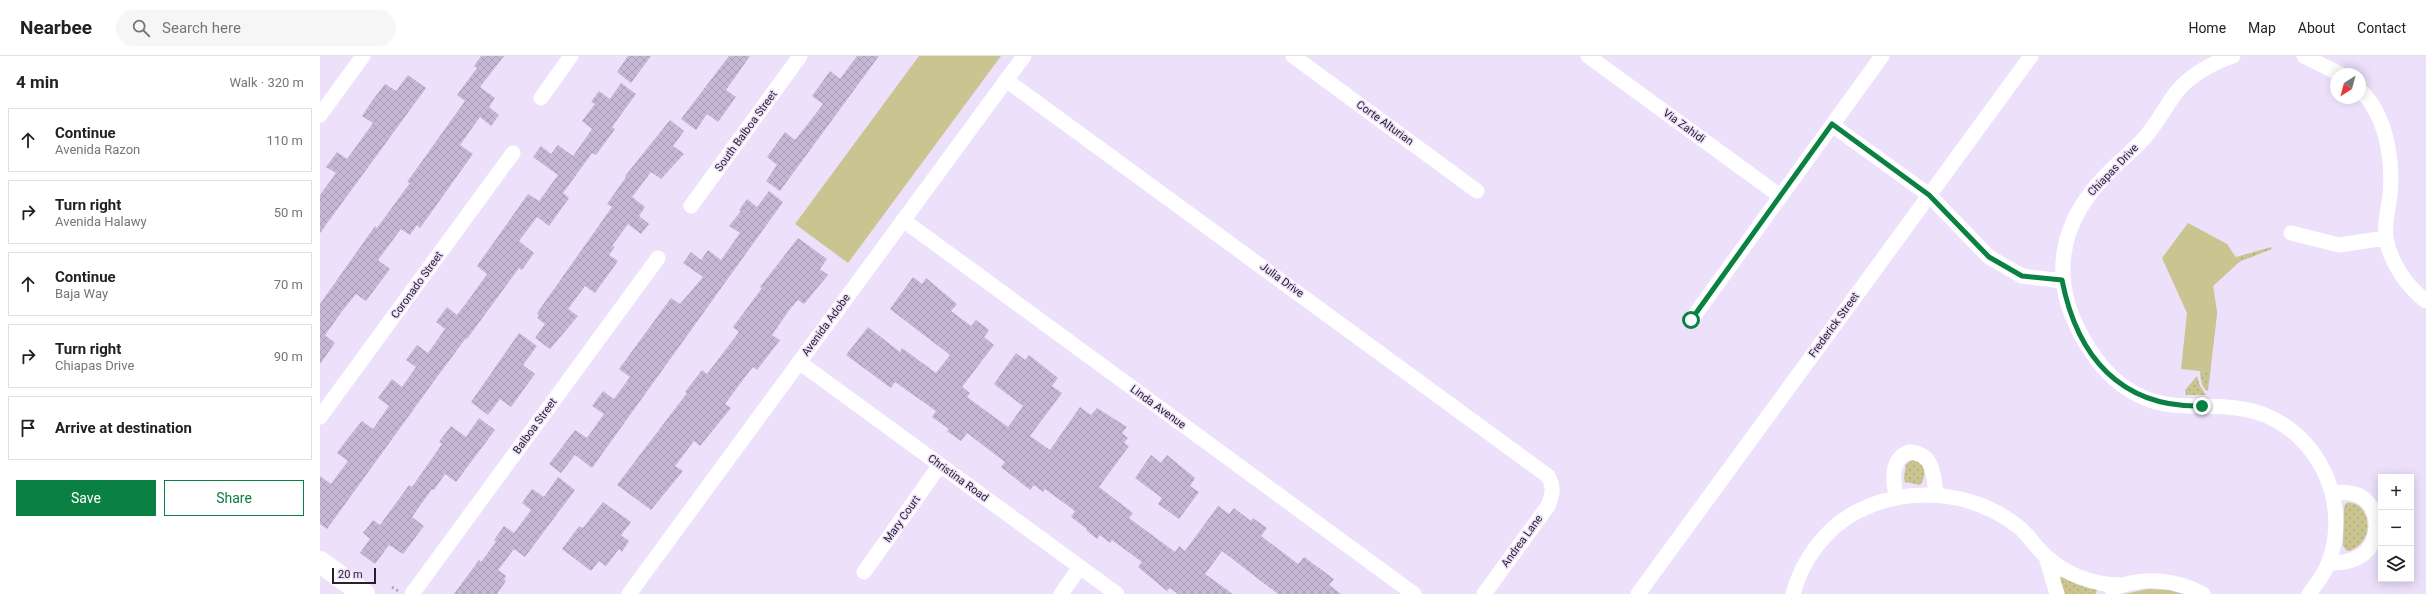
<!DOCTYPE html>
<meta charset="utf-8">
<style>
:root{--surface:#fff;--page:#f6f6f6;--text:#222;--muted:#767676;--line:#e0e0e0;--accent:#0b8043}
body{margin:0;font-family:Roboto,sans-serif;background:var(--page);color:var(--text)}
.controls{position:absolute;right:12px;bottom:12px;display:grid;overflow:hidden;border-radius:0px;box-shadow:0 2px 10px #0003}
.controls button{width:36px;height:36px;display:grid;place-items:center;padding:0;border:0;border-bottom:1px solid var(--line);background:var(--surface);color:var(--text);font:20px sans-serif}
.compass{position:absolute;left:2010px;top:12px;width:36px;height:36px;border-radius:50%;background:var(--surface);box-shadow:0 2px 10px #0003;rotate:216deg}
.scale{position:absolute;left:12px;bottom:10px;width:44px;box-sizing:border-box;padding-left:4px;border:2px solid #27212d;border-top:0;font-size:11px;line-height:14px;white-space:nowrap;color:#27212d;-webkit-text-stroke:3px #ede0fb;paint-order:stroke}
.stop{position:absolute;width:12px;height:12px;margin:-9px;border:3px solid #0b8043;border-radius:50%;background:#fff}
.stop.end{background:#0b8043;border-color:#fff;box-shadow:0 1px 4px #0008}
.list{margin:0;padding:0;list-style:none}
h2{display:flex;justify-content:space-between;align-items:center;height:52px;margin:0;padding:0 16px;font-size:17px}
h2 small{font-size:13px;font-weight:400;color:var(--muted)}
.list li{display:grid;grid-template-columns:26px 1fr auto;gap:12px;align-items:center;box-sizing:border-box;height:64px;margin:0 8px 8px;padding:0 8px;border:1px solid var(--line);border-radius:0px}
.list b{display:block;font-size:15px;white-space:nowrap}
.list p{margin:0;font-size:13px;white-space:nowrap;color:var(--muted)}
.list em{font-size:13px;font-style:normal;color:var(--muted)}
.actions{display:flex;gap:8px;padding:12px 16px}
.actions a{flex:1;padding:9px 0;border:1px solid var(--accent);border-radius:0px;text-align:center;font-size:14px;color:var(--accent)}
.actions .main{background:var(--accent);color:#fff}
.icon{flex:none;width:22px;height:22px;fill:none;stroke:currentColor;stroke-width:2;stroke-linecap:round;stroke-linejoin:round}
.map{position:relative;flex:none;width:2106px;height:538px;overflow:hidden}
header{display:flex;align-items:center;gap:24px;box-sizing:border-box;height:56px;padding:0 20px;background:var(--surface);border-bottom:1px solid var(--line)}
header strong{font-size:19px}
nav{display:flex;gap:22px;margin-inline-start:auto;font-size:14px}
.search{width:280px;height:36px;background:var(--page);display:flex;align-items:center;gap:10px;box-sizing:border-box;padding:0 14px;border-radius:22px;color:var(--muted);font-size:15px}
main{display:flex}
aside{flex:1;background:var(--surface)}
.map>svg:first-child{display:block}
.grass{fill:url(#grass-dots)}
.park{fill:#cac490}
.building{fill:url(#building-cross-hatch)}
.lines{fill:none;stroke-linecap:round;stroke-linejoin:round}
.path{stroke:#a89db3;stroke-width:2.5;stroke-dasharray:2 3;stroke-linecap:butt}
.street{stroke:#fff;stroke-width:15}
.secondary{stroke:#fff;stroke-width:22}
.route{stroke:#0b8043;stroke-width:5}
.labels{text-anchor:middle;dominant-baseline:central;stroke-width:3;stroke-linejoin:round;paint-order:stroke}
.street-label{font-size:11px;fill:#27212d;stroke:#ede0fb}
</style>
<header>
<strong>Nearbee</strong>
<div class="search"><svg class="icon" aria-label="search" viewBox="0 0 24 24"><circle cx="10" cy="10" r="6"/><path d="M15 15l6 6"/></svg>Search here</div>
<nav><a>Home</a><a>Map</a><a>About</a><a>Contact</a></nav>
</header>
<main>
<aside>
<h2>4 min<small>Walk · 320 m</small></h2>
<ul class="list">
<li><svg class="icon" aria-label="ahead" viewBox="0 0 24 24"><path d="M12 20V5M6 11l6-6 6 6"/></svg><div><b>Continue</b><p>Avenida Razon</p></div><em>110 m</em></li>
<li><svg class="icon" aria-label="right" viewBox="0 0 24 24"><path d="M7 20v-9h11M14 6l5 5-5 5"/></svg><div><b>Turn right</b><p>Avenida Halawy</p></div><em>50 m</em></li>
<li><svg class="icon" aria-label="ahead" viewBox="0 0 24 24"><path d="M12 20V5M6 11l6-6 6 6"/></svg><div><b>Continue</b><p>Baja Way</p></div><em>70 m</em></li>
<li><svg class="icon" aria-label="right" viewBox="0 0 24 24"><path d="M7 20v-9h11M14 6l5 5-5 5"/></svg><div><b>Turn right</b><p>Chiapas Drive</p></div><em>90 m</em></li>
<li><svg class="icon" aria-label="arrive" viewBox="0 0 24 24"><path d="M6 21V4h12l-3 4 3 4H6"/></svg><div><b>Arrive at destination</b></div></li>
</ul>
<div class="actions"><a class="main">Save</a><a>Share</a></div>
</aside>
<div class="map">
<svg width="2106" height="538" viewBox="0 0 2106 538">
<defs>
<pattern id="grass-dots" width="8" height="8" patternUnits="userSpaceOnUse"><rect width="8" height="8" fill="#cac490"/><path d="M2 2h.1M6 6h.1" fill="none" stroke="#aea87c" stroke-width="1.8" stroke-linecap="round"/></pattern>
<pattern id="building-cross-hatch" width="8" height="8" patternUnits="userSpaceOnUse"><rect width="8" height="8" fill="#c7b7d7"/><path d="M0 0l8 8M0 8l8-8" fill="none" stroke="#ab9db9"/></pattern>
</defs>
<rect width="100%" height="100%" fill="#ede0fb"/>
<!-- grass -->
<path class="grass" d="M1951 191 1952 193 1919 206 1893 230 1897 257 1888 335C1881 332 1882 325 1880 319L1885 231 1913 202Z
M1877 320 1880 330 1886 339H1866L1865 334Z
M1594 403 1603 408C1605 415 1605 423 1600 429L1585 426 1584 422 1586 408Z
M2026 447C2052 443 2057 490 2027 495L2023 490 2024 452Z
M1742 520 1777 533 1776 538H1745L1739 525Z"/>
<!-- park -->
<path class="park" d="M599 0H681L528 207 475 168Z
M1868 167 1907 188 1919 206 1893 230 1897 257 1890 316 1861 313 1867 257 1842 202Z
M1828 533 1849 534 1863 538H1804Z"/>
<!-- building -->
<path class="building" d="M161 0H184L160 31 175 42 169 51 179 59 171 70 160 61 140 89 153 98 100 172 97 169 90 179 81 173 58 204 70 213 46 245 36 238 23 254 5 279 15 287 0 308V248L55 170 57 172 90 127 87 126 145 45 137 39 157 12 154 10Z
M308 0H331L311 27 297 16Z
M409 0H430L406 34 416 41 398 66 387 58 376 74 361 63Z
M537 0H559L460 135 446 125 457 109 447 101 465 76 475 84 487 69 503 48 492 40 510 15 520 23Z
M88 19 106 32 0 177V139L16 117 6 111 17 96 27 103 53 67 42 60 52 45 65 28 76 35Z
M301 27 316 38 292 71 295 73 276 99 272 97 243 137 249 142 229 170 217 161 199 185 214 197 202 214 199 212 147 283 146 282 117 321 7 473 0 468V420L11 428 28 405 17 397 28 382 42 365 53 373 69 350 58 342 72 323 82 331 96 311 86 304 97 289 108 297 125 273 116 266 127 251 137 259 150 242 167 218 157 210 208 138 219 145 238 119 213 101 221 90 231 98 238 89 253 100 272 73 262 65 275 48 271 46 279 35 290 43Z
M350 64 364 75 353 90 364 98 341 123 331 116 312 141 325 151 319 160 329 168 321 178 308 168 292 190 295 191 289 199 298 205 275 237 265 230 248 253 258 260 230 293 215 282 225 268 217 262 219 259 217 257 292 151 287 148 306 121 305 120Z
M449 135 463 146 272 412 255 399 241 417 229 408 255 374 267 382 284 358 272 350 283 335 294 343 310 321 299 313 351 242 360 248 383 221 363 207 371 196 381 204 388 194 401 204 420 177 409 170 421 155 419 154 427 143 437 151Z
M478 182 507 203 500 213 508 219 484 248 478 244 470 253 452 279 460 284 437 314 433 311 425 321 405 348 411 352 380 390 374 385 355 410 363 415 331 454 297 429 367 337 365 336 382 314 387 318 419 276 413 271 442 232 440 231Z
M593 221 602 228 606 222 637 248 631 255 651 270 656 264 669 274 664 281 674 289 642 331 650 337 647 341 688 371 703 350 674 328 696 297 705 304 709 299 738 322 732 330 742 337 710 380 730 394 760 351 771 359 777 352 807 371 802 377 808 382 804 387 809 390 779 431 813 457 809 462 855 496 859 490 865 495 898 450 909 458 914 452 931 465 933 462 947 472 941 480 978 508 984 501 1014 523 1009 529 1021 538H958L902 495 885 518 913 538H858L850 532 847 535 818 511 822 506 792 484 790 487 780 479 777 483 766 474 767 473 751 461 755 455 725 433 723 436 714 429 710 434 681 411 685 406 647 377 641 385 627 375 629 373 612 361 616 355 575 326 571 332 526 299 548 271 580 296 582 292 616 317 630 299 570 253Z
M199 277 217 290 203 309 215 318 191 351 180 343 168 359 151 346Z
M159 362 175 374 136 426 125 418 114 434 112 433 92 461 104 470 83 498 69 489 55 508 40 497 50 483 43 477 53 464 60 469 89 429 92 431 122 388 119 386 131 370 146 381Z
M831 399 841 407 847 399 875 422 870 430 879 436 859 463 838 448 842 442 815 422Z
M238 421 255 434 205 501 194 493 178 514 186 520 184 523 186 525 177 538H134L159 504 161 506 176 486 174 484 184 470 194 477 211 454 202 447 212 433 224 441Z
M283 446 311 466 301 479 309 485 302 496 299 493 286 510 279 505 271 515 242 493 259 470 263 472Z"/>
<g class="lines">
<!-- path -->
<path class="path" d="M72 531 78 535"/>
<!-- street -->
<path class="street" d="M973 0 1157 135
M1268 0 1460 140
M1913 0C1892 7 1868 20 1855 38 1845 52 1837 67 1826 80 1816 92 1803 102 1792 113 1739 164 1727 222 1765 286 1779 309 1795 328 1820 340 1856 358 1896 344 1936 356 1999 375 2032 448 2008 508 2004 519 1996 528 1989 538
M1984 0 2020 18
M686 24 1228 420C1234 431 1233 438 1228 450L1164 538
M2040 34C2067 60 2073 104 2070 140 2068 154 2064 168 2066 182 2070 206 2087 231 2106 245
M221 42 251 0
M0 59 43 0
M1512 69 1609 139 1669 201 1702 220 1742 225
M371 150 480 0
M583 164 1094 538
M1971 177 2019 189 2066 182
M1371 264 1562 0
M479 306 797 538
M0 361 193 97
M1576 441C1573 424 1570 403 1589 396 1614 397 1614 420 1616 439
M1726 501 1737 538
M2009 507C2021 507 2032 506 2042 499 2062 485 2061 450 2038 439 2030 436 2022 436 2013 436
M544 516 620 409
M1792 533C1822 520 1855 523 1883 538
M92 538 338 202
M309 538 704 0
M741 538 760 511
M1318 538 1711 0
M1473 538C1482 504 1506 471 1538 455 1591 429 1654 435 1700 472 1710 481 1717 493 1727 501 1746 519 1775 529 1801 529"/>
<!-- secondary -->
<path class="secondary" d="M0 506 44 538"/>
</g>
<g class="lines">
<!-- route -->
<path class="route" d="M1371 264 1512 68 1609 139 1669 201 1702 220 1742 224C1757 301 1801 352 1882 350"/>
</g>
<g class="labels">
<!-- street labels -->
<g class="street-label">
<text transform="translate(1065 67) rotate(36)">Corte Alturian</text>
<text transform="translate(1364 70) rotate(36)">Via Zahidi</text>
<text transform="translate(426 75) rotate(-54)">South Balboa Street</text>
<text transform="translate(1793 114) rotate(-46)">Chiapas Drive</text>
<text transform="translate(962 224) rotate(36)">Julia Drive</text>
<text transform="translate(97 229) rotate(-54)">Coronado Street</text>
<text transform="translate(506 269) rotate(-54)">Avenida Adobe</text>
<text transform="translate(1514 269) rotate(-54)">Frederick Street</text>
<text transform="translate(838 351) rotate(36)">Linda Avenue</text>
<text transform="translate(215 370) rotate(-54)">Balboa Street</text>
<text transform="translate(638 422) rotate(36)">Christina Road</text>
<text transform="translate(582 463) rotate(-55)">Mary Court</text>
<text transform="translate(1202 485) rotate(-54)">Andrea Lane</text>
</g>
</g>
</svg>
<div class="controls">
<button>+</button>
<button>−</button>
<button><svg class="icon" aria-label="layers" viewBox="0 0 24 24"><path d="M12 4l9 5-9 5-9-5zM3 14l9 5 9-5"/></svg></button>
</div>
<svg class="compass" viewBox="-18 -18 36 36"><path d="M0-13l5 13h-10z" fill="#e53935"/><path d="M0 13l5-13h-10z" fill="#767676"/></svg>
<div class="scale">20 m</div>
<div class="stop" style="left:1371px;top:264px"></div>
<div class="stop end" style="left:1882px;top:350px"></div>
</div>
</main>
